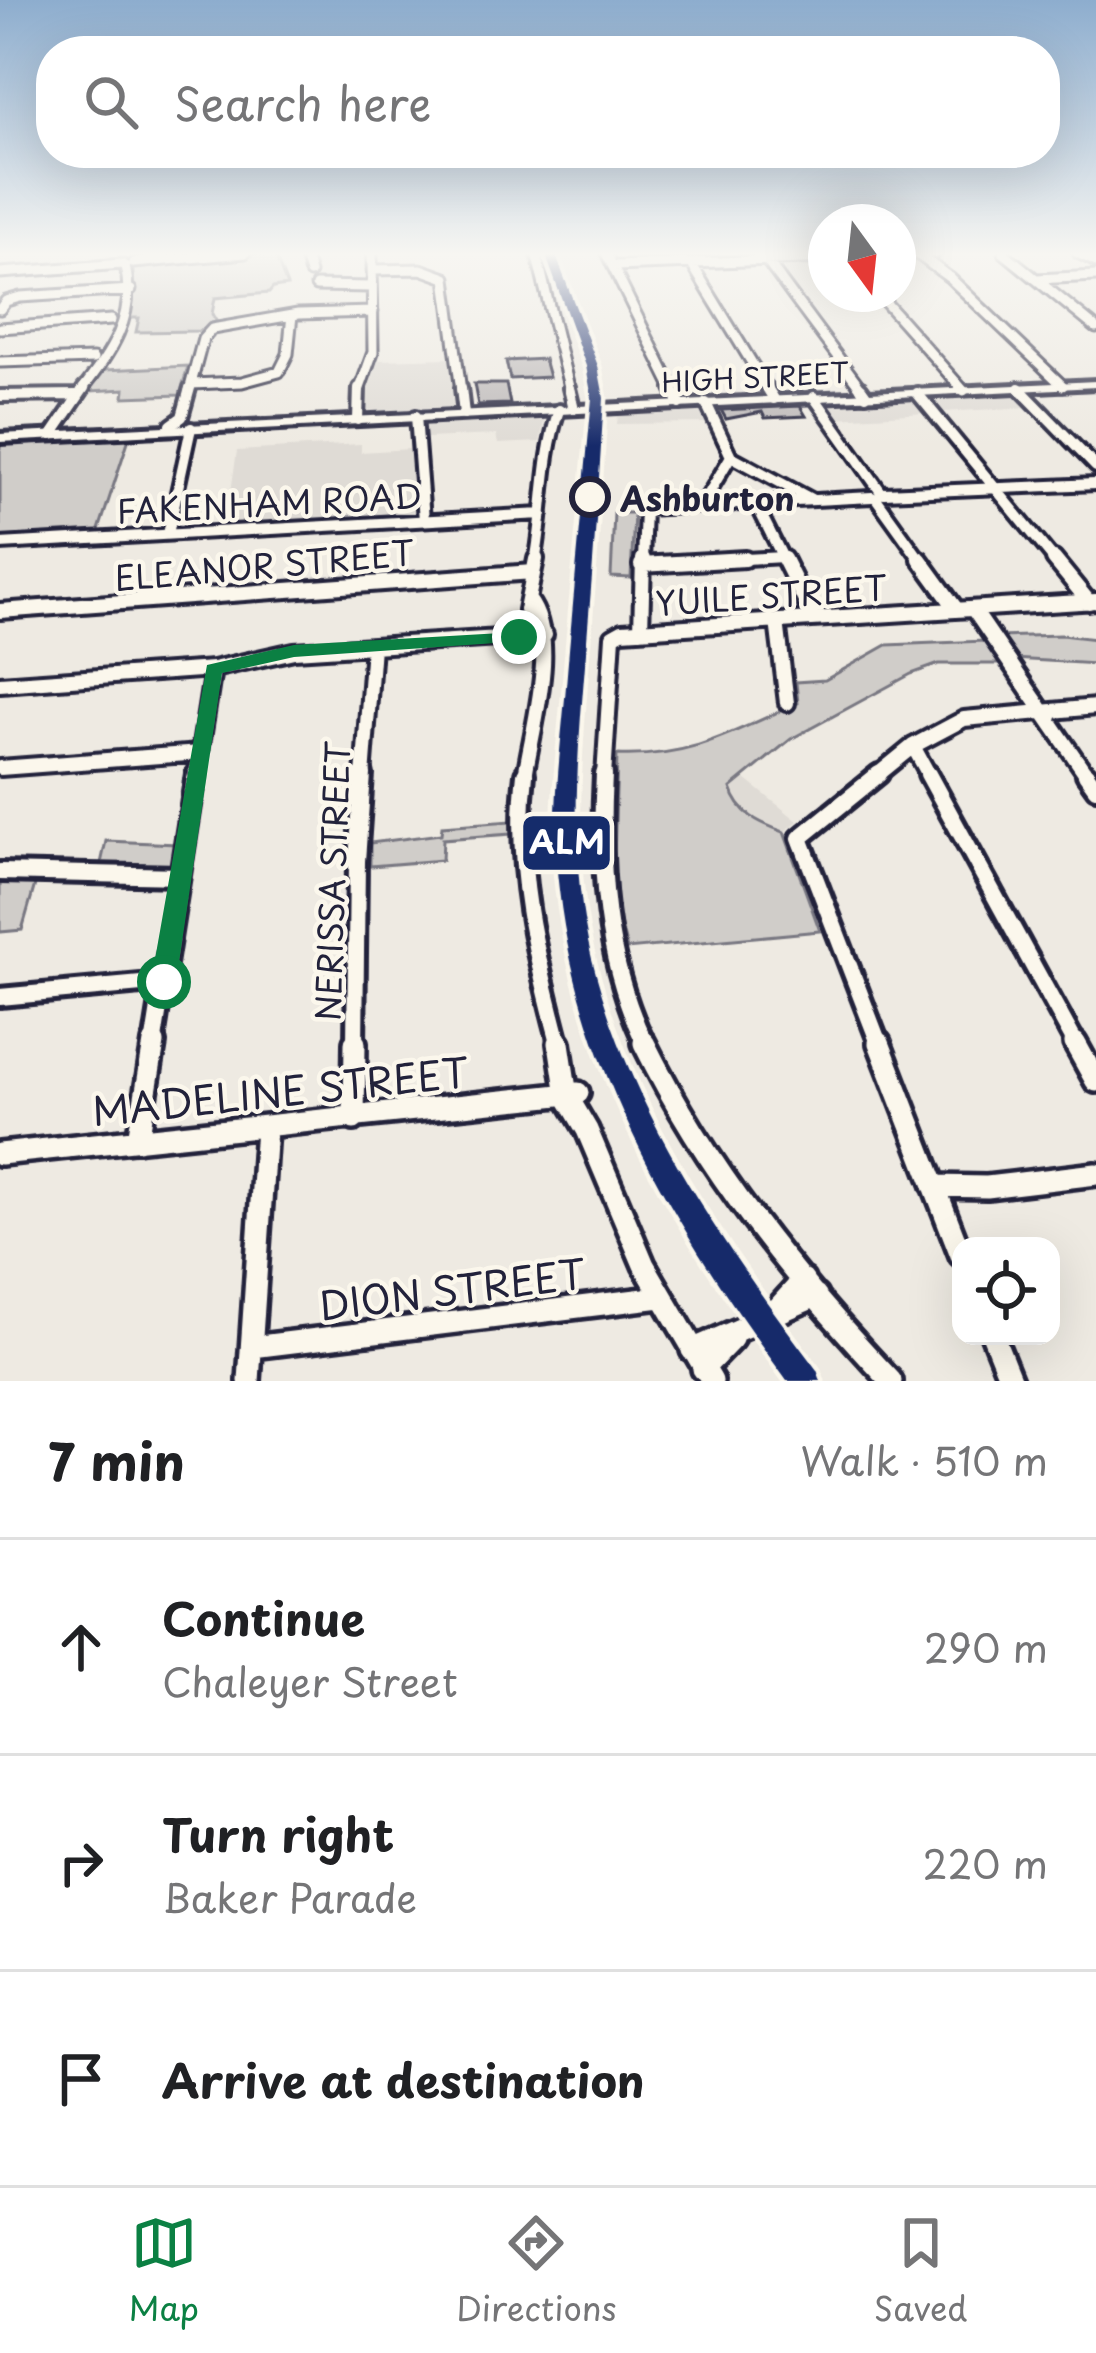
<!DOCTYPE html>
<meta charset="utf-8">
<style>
:root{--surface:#fff;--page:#f6f6f6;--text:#202124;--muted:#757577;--line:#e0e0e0;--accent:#0b8043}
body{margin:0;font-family:"Playpen Sans",sans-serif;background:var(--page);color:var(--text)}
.controls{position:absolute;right:36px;bottom:36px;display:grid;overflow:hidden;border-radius:24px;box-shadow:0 12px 48px #0002}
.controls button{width:108px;height:108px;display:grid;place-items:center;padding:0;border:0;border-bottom:3px solid var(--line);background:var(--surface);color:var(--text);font:60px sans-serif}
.compass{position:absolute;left:808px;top:204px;width:108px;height:108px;border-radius:50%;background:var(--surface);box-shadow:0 12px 48px #0002;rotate:165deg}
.stop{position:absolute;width:36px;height:36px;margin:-27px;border:9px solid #0b8043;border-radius:50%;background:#fff}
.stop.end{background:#0b8043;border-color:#fff;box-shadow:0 3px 12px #0008}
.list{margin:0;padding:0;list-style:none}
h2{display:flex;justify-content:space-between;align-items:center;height:156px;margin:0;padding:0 48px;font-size:51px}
h2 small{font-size:39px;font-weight:400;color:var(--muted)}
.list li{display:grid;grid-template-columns:78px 1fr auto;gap:36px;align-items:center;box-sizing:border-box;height:216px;padding:0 48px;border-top:3px solid var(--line)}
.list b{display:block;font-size:45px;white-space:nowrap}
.list p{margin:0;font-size:39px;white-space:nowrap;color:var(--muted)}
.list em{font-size:39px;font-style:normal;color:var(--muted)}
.icon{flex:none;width:66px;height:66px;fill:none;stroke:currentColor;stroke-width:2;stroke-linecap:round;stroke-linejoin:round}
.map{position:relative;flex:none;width:1096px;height:1381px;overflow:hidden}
.search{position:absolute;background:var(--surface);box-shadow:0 12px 48px #0002;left:36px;right:36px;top:36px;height:132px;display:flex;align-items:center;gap:30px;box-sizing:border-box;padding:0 42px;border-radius:48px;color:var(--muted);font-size:45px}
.sheet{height:804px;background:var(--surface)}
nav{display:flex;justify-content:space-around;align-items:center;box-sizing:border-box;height:168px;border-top:3px solid var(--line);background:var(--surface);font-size:33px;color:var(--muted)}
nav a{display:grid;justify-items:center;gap:6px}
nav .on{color:var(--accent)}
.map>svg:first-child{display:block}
.built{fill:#dfdbd5}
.green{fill:#d0cdc9;stroke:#797882;stroke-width:3}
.building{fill:#bcb8b8;stroke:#22223b;stroke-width:3}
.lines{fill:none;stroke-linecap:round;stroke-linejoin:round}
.minor-tunnel-far1{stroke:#c5c2c1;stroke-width:9;stroke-dasharray:9 4.5;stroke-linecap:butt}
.minor-tunnel{stroke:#c5c2c1;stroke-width:10;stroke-dasharray:10 4.5;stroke-linecap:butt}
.minor-far4-casing{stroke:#22223b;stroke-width:15}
.minor-far3-casing{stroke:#22223b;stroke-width:18}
.minor-far2-casing{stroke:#22223b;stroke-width:22}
.minor-far1-casing{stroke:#22223b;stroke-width:26}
.minor-casing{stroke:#22223b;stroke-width:30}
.major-casing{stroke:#22223b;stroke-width:10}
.minor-far4{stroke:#fbf7ec;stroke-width:9}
.minor-far3{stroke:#fbf7ec;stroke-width:10}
.minor-far2{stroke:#fbf7ec;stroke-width:14}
.minor-far1{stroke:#fbf7ec;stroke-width:16}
.minor{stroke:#fbf7ec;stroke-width:21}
.major{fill:#fbf7ec;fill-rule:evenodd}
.rail-1-casing{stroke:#fbf7ec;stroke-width:9}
.rail-1{fill:#152c6b;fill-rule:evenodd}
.route{fill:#0b8043}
.stop-dot{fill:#fbf7ec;stroke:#22223b;stroke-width:6}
.labels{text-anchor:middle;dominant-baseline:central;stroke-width:9;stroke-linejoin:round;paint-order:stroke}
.far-street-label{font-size:27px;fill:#22223b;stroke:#fbf7ec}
.stop-label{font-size:33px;font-weight:bold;fill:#22223b;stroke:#fbf7ec;text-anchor:start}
.street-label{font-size:33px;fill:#22223b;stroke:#fbf7ec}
.near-street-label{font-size:39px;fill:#22223b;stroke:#fbf7ec}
.line-badge{stroke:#fbf7ec;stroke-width:4.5}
.badge-label{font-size:33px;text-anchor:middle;font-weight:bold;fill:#fff}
</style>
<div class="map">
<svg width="1096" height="1381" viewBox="0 0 1096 1381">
<rect width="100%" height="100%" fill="#eeeae2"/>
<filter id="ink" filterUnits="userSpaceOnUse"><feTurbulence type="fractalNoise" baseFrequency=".00833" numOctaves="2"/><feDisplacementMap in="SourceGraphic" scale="24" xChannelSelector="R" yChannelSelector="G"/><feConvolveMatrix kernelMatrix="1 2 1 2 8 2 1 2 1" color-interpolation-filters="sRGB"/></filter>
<g filter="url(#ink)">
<!-- built -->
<path class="built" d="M451 358 453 407 366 411 368 381 379 360Z
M1017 392 1032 407 942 412 928 396Z
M914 397 927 413 835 418 825 402Z
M699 407 707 423 617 424 618 414 629 411Z
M514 416H545L540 442 498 444 496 435 426 438V422Z
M361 444V452L410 449 415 514 226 525 237 451Z
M745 779 798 821 784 832 759 823 736 805 731 788Z"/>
<!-- green -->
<path class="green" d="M274 253 287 286 273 288 269 293 215 298 212 314 218 324 199 331 136 332 139 318H127L134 291 133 265Z
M188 366 180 395 124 397 125 389 89 391 105 370Z
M130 435 98 533 0 538V441Z
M614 513H634L631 578 611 577Z
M1061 635 1096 639V664L1013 659 998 637Z
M985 641 1000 664H939L911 674 791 739 731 788C739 814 759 823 784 832L820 931 627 949 613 896 617 755C691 758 733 732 798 703L796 682 825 680 887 645Z
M511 821V834L443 839 442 860 370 866V843L441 834 442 826Z
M106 841 177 844 173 871 100 868Z
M0 881H36L22 930 0 932Z"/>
<!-- building -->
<path class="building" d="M544 359 549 377 510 379 506 361Z
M474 384H506L510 404 478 405Z
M800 406 806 416 765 418 762 412 726 419 721 410Z"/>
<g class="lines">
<!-- minor-tunnel-far1 -->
<path class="minor-tunnel-far1" d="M802 378 811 391"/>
<!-- minor-tunnel -->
<path class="minor-tunnel" d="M809 388 813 393"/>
<defs>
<path id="minor-far4" d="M304 253 310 273
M536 253 570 391
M606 253 674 391
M916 253 950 278 1063 386
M1004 253 1096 328
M1078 253 1096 262
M898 254 935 253
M766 260 863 391
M133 263 245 253
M691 263 769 391
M614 266 826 258
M372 270 421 269 446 278 461 391
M0 273 122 264
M1036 279 1096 276
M316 286 372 287
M878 294 964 391
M0 309 6 301 20 297 131 290
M0 328 111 320
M0 362 93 359
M191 384 242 382 279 372 288 354 292 315
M81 391C111 352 137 317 125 266
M189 391 203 339 212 329 298 314 373 312
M359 391 373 352 372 253"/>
<path id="minor-far3" d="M461 388 464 414
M569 388 574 409
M672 388 680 404
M767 388 774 399
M861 388 866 395
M1019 388 1096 467
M917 393 1056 562
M0 396 76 395
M814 397 881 492
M706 403 731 456 811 499
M416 416 424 520
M358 420 359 388
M171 425 182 417 190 388
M52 435 84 388
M884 493 1096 484
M876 498 922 562
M755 502 785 562
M702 505 731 456
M168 534 191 428
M0 544 542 514
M535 562C545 511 542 459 559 410
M643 562 645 509 872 497
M692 562 783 557"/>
<path id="minor-far2" d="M536 559 526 610 538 644
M784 559 814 619
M920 559 957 610
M1054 559 1089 602
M641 565 745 559
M973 609 1088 777
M0 611 533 572
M777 621 787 703
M641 630 643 559
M0 684 213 669 294 651 545 635
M913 746 930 777
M0 768 200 753
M196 777 213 669
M363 777 373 646
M525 777C532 727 560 640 529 600
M604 777 613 636 622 631 1096 601
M875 777 913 746 964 719 1096 707"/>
<path id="minor-far1" d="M525 774C514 867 536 956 560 1046
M604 774C599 867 604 960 646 1046
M879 774 800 838 880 1046
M928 774 1077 1046
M1086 774 1096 788
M0 872 180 876
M0 997 163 982
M153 1046 196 774
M355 1046 357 861 363 774"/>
<path id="minor" d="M559 1043 567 1096 587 1130 644 1265 712 1381
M644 1043C707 1171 794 1278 891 1381
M879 1043 961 1255
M1075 1043 1096 1081
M354 1119 355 1043
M138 1140 154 1043
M0 1154 578 1093
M934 1186 987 1187 1096 1174
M776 1310 803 1280
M993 1336 1011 1381
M252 1347 661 1297
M692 1350 816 1296
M703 1369 732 1339
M249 1381 266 1128"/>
<path id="major" d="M1096 381V387L0 442V434Z"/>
</defs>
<!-- minor-far4 casing -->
<use href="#minor-far4" class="minor-far4-casing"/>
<!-- minor-far3 casing -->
<use href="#minor-far3" class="minor-far3-casing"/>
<!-- minor-far2 casing -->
<use href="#minor-far2" class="minor-far2-casing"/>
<!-- minor-far1 casing -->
<use href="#minor-far1" class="minor-far1-casing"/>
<!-- minor casing -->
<use href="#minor" class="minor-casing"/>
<!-- major casing -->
<use href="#major" class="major-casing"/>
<!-- minor-far4 -->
<use href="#minor-far4" class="minor-far4"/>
<!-- minor-far3 -->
<use href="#minor-far3" class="minor-far3"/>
<!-- minor-far2 -->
<use href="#minor-far2" class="minor-far2"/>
<!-- minor-far1 -->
<use href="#minor-far1" class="minor-far1"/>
<!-- minor -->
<use href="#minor" class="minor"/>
<!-- major -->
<use href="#major" class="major"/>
<defs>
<path id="rail-1" d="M545 253H555L598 366 604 398C599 483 593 567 586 652 578 754 567 859 592 959 631 1115 722 1244 817 1370L821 1381H787C679 1233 580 1075 559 890 551 827 559 762 565 698 573 598 583 498 592 398L586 366Z"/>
</defs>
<!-- rail-1 casing -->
<use href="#rail-1" class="rail-1-casing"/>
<!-- rail-1 -->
<use href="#rail-1" class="rail-1"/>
</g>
</g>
<!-- sky -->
<linearGradient id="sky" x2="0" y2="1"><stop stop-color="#8dadce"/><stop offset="0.57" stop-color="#f7f6f2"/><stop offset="1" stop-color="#f7f6f2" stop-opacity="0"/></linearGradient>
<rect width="1096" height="446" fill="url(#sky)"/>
<!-- route -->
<path class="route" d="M519 632 529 637 526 641 294 657 222 673 176 982 164 992 155 989 151 982 207 665 294 645Z"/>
<!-- markers -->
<circle class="stop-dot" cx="590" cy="497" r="18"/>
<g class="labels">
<!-- far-street labels -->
<g class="far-street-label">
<text transform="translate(755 376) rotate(-3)">HIGH STREET</text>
</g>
<!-- stop labels -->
<g class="stop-label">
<text x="620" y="497">Ashburton</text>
</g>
<!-- street labels -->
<g class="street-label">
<text transform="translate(269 502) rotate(-3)">FAKENHAM ROAD</text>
<text transform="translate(264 564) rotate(-5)">ELEANOR STREET</text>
<text transform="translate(771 594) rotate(-4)">YUILE STREET</text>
<text transform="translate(331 881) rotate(-88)">NERISSA STREET</text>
</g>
<!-- near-street labels -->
<g class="near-street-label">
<text transform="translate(280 1090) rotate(-6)">MADELINE STREET</text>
<text transform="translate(452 1288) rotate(-7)">DION STREET</text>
</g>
</g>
<rect class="line-badge" x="521" y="814" width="91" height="58" rx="12" fill="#152c6b"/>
<g class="badge-label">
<text x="567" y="854">ALM</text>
</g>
</svg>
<div class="controls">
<button><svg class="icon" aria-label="locate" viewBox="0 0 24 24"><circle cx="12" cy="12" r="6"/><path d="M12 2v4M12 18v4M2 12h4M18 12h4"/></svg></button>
</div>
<svg class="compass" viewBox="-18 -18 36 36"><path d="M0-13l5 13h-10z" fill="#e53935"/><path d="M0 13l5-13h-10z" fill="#757577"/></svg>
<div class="stop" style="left:164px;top:982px"></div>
<div class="stop end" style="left:519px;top:637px"></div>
<div class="search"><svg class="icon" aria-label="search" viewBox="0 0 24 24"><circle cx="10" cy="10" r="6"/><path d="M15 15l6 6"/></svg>Search here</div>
</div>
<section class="sheet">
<h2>7 min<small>Walk · 510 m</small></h2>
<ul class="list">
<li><svg class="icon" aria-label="ahead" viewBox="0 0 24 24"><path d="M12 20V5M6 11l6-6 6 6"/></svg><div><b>Continue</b><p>Chaleyer Street</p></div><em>290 m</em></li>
<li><svg class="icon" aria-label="right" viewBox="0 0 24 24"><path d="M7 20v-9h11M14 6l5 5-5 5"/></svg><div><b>Turn right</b><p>Baker Parade</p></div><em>220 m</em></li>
<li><svg class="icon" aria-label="arrive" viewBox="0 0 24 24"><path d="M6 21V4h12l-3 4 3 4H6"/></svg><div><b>Arrive at destination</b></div></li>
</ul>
</section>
<nav>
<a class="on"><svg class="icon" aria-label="map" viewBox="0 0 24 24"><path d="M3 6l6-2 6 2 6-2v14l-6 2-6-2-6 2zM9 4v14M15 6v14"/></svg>Map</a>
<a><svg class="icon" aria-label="directions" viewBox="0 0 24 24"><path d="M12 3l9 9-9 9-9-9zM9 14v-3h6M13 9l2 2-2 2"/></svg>Directions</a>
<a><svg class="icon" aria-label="saved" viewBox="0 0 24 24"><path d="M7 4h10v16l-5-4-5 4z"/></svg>Saved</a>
</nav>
